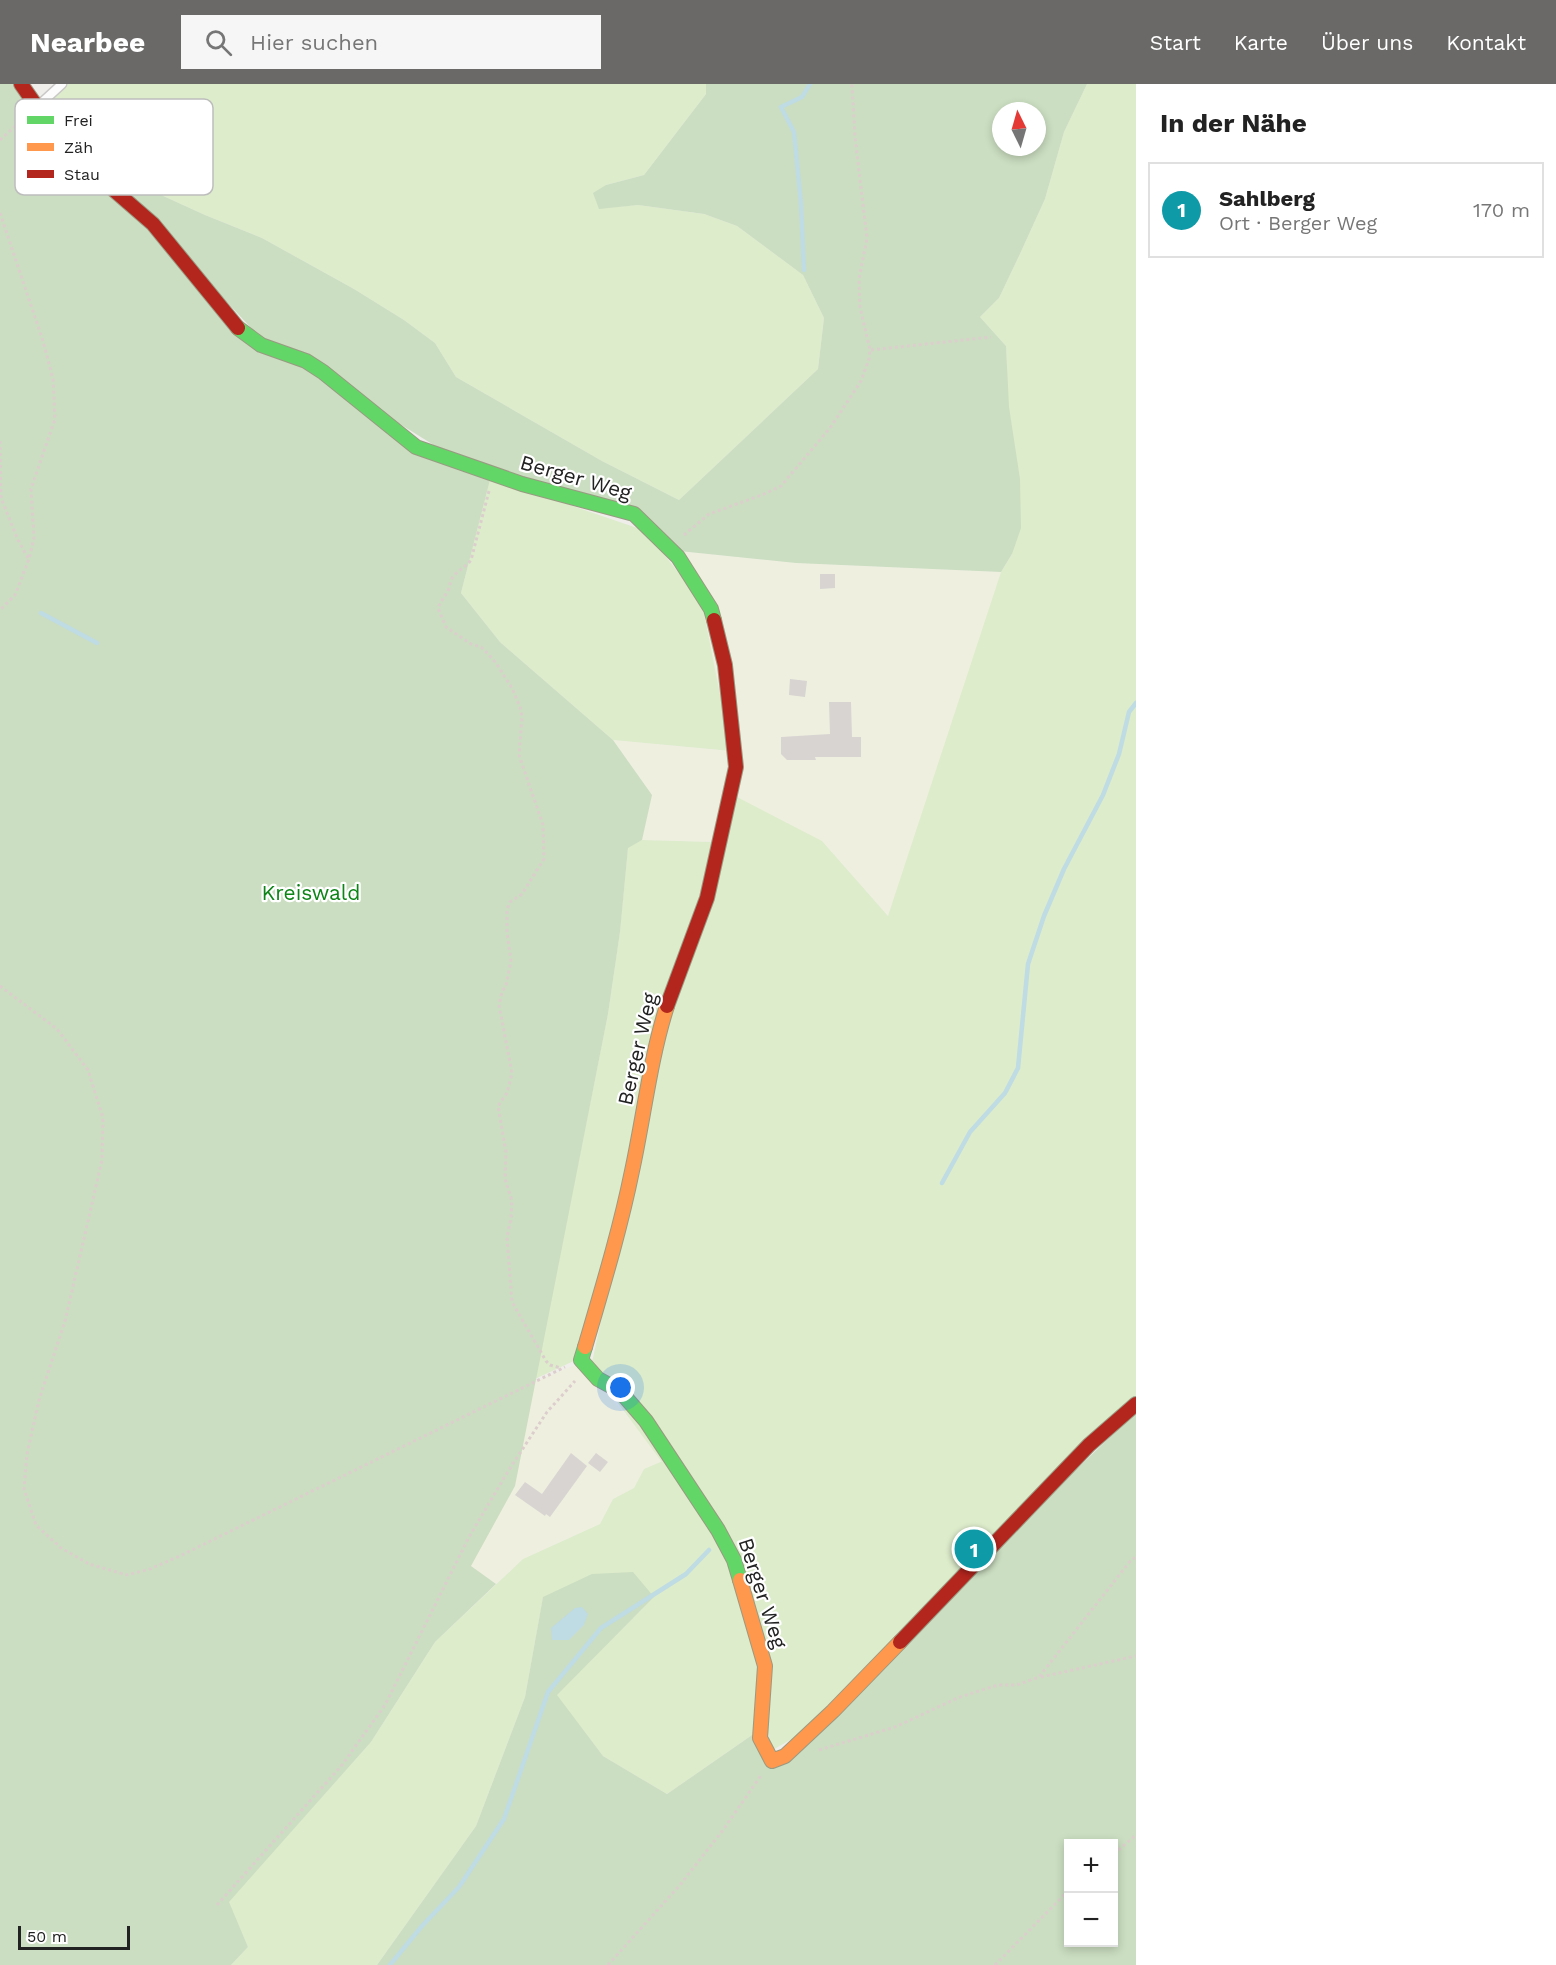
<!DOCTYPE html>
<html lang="de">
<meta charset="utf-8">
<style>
:root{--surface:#fff;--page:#f6f6f6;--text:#222;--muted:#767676;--line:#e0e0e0;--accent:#6a6968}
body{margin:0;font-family:"Work Sans",sans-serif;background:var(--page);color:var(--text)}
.controls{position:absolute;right:18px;bottom:18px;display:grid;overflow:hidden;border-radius:0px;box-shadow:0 3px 9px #0003}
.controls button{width:54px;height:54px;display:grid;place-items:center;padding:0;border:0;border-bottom:2px solid var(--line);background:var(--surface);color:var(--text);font:30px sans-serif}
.compass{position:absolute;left:992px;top:18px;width:54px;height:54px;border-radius:50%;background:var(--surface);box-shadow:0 3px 9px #0003;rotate:355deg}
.scale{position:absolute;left:18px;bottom:15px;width:112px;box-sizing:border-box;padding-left:6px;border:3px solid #222;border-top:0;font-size:16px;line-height:21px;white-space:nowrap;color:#222;-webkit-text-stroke:4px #fff;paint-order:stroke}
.you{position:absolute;left:621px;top:1304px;width:21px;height:21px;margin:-15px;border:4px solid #fff;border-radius:50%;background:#1a73e8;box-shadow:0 0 0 9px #1a73e833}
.badge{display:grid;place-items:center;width:39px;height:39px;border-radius:50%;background:var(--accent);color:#fff;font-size:20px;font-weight:700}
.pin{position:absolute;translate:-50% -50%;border:3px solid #fff;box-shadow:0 2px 6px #0006}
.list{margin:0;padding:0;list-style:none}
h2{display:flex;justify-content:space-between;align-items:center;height:78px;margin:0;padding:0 24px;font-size:26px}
h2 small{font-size:20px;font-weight:400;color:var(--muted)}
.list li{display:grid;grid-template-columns:39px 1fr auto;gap:18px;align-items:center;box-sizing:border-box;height:96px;margin:0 12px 12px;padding:0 12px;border:2px solid var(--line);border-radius:0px}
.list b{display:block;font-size:22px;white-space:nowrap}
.list p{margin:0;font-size:20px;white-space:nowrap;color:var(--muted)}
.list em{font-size:20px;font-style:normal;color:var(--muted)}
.icon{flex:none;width:33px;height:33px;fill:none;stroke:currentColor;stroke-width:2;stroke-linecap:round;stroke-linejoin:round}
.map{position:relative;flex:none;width:1136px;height:1881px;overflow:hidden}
header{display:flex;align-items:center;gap:36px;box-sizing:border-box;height:84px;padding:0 30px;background:var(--accent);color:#fff}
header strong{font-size:28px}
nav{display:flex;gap:33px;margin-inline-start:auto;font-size:21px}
.search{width:420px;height:54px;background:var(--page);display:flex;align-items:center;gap:15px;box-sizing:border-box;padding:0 21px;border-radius:0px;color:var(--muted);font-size:22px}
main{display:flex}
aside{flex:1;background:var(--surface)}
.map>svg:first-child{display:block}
.farmland{fill:#efefdf}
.grass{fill:#ddeccb}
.forest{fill:#cbdec1;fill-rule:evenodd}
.water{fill:#bfdbe3}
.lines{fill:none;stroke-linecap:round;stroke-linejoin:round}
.stream{stroke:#bfdbe3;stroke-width:4.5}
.building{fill:#d7d4d2}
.lane-casing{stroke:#c9c8c7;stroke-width:11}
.fast-casing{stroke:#999a82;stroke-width:16}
.slow-casing{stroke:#999a82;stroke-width:16}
.jam-casing{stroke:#999a82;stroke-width:16}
.path{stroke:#dccecd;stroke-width:3;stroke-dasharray:3 3;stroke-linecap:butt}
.lane{stroke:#fdfcfc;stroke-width:8}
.fast{stroke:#63d668;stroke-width:14}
.slow{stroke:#ff974d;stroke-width:14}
.jam{stroke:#b3261e;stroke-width:14}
.labels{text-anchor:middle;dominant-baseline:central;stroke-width:4.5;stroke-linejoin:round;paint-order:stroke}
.street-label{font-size:21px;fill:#222;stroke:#fff}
.park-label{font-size:21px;fill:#0c8416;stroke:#fff}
.key{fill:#fff;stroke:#bdbdbd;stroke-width:1.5}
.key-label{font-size:16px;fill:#222}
</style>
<header>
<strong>Nearbee</strong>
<div class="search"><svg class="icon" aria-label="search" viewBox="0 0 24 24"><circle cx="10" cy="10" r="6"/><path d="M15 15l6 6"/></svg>Hier suchen</div>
<nav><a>Start</a><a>Karte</a><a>Über uns</a><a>Kontakt</a></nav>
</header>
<main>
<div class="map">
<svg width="1136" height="1881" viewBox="0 0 1136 1881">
<rect width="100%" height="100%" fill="#f0eeeb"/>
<!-- farmland -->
<path class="farmland" d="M679 467 796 479 1001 488 943 674 888 832 822 757 724 758 642 756 652 711 613 656 730 667Z
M580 1279 665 1376 644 1385 634 1404 613 1415 600 1440 523 1475 496 1500 470 1482 515 1402 534 1298Z"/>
<!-- grass -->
<path class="grass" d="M68 0H706V10L644 91 606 101 599 124 638 121 704 130 737 142 803 191 824 234 818 285 679 416 602 377 456 293 435 259 404 236 354 205 262 154 205 131 102 84 41 23Z
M1087 0H1136V1312L802 1649 771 1667 741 1484 591 1283 663 950 737 713 822 757 888 832 1001 488 1012 470 1006 262 980 233 999 214 1019 172 1045 115 1064 48Z
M490 396 523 405 646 447 702 519 731 667 613 656 500 558 461 509Z
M642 756 715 758 578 1275 535 1295 608 930 620 847 628 763Z
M665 1376 721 1458 761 1581 755 1649 667 1710 603 1672 556 1611 654 1513 543 1514 525 1613 476 1742 377 1881H231L248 1863 228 1818 371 1658 435 1558 523 1475 600 1440 613 1415 634 1404 644 1385Z"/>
<!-- forest -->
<path class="forest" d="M0 0H18L148 142 236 250 305 281 490 396 461 509 500 558 613 656 652 711 642 756 628 764 620 848 608 930 515 1402 471 1482 496 1500 435 1558 371 1658 229 1818 248 1863 231 1881H0Z
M706 0H1087L1064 48 1045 115 1019 172 999 214 980 233 1006 262 1009 323 1020 395 1021 444 1012 470 1001 488 796 479 679 467 663 449 423 363 265 259 102 84 205 131 262 154 354 205 404 236 435 259 456 293 602 377 679 416 818 285 824 234 803 191 737 142 704 130 638 121 599 125 593 109 606 101 644 91 706 10ZM1001 27H1037V63H1001Z
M1136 1328V1881H377L476 1742 525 1613 543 1513 592 1490 633 1488 654 1513 557 1611 603 1672 667 1710 755 1649 770 1681ZM1068 1760H1114V1858H1068Z"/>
<!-- water -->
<path class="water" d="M582 1523 588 1530 584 1541 569 1556H552L551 1544 575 1524Z"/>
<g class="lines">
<!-- stream -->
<path class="stream" d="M804 186 801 120 794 48 781 23 802 13 810 0
M41 529 97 559
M942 1099 970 1048 1005 1009 1018 984 1028 880 1044 832 1064 785 1103 711 1119 670 1129 628 1136 619
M390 1881 422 1842 459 1803 504 1735 548 1608 601 1544 686 1490 709 1466"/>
</g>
<!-- building -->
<path class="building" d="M820 490H835V504L820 505Z
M790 595 807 597 805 613 789 611Z
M829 618H851L852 653H861V673H815L816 676H787L781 670V653L830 650Z
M571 1369 587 1382 550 1433 546 1430 545 1432 515 1411 525 1398 542 1410Z
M596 1369 608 1378 600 1388 588 1379Z"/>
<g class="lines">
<defs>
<path id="lane" d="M38 22 62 0"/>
<path id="fast" d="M238 244 261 261 306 277 323 288 416 363 522 400 634 430 678 473 711 525 714 536
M585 1263 581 1276 598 1295 620 1307 646 1337 718 1446 734 1476 740 1496"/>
<path id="slow" d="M585 1263C602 1205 620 1146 632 1087 644 1032 650 975 667 922
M740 1496 765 1582 760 1654 772 1677 785 1672 833 1627 900 1558"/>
<path id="jam" d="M21 0 60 56 85 81 153 140 238 244
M667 922 707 814 736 683 725 581 714 536
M900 1558 1089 1361 1136 1320"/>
</defs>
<!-- lane casing -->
<use href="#lane" class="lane-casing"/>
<!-- fast casing -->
<use href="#fast" class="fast-casing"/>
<!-- slow casing -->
<use href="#slow" class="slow-casing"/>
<!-- jam casing -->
<use href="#jam" class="jam-casing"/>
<!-- path -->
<path class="path" d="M0 56 23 35
M0 129 43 257 53 295 55 335 31 405 34 454 29 475 15 511 0 526
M871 266 991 253
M0 357 1 414 18 456 28 474
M489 407 471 476C466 483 459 485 453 493 450 497 450 502 448 507 444 513 441 517 438 524L446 543 471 560 481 563 489 571 496 579 512 604 520 623 522 633 519 671 543 741 544 775 522 810 510 818 507 826V848L511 877 506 901 502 908 499 921 512 989 507 1009 498 1022 506 1068 505 1095 512 1117 511 1135 507 1153 512 1218 546 1277 550 1281 561 1284
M684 451 709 430 762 411 781 402 830 344 861 297 869 275 870 266 860 223 859 195 867 154 855 53 852 0
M0 902 57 945 88 986 103 1034 102 1076 65 1237 39 1316 27 1370 24 1405 36 1441 61 1464 89 1480 127 1491 150 1485 182 1471 565 1283
M1041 1593 1136 1572
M819 1666 895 1643 960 1613 998 1601H1017L1039 1593 1131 1476 1136 1473
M1114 1770 1136 1751
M217 1821 342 1681 385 1621 469 1453 510 1384 547 1328 575 1297
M608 1881 680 1801 723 1746 762 1690
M995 1881 1068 1807"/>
<!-- lane -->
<use href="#lane" class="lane"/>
<!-- fast -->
<use href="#fast" class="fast"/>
<!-- slow -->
<use href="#slow" class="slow"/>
<!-- jam -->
<use href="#jam" class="jam"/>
</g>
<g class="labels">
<!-- street labels -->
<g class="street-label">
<text transform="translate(576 393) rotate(16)">Berger Weg</text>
<text transform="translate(637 965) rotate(-77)">Berger Weg</text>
<text transform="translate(763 1509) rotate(72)">Berger Weg</text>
</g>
<!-- park labels -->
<g class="park-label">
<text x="311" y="808">Kreiswald</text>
</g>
</g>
<!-- legend -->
<rect x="15" y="15" width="198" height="96" rx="9" class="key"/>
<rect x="27" y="32" width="27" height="8" fill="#63d668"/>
<rect x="27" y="59" width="27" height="8" fill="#ff974d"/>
<rect x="27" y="86" width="27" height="8" fill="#b3261e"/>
<g class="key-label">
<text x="64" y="42">Frei</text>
<text x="64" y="69">Zäh</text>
<text x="64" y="96">Stau</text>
</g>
</svg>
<div class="controls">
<button>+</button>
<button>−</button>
</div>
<svg class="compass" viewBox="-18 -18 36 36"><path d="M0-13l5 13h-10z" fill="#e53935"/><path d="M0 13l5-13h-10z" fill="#767676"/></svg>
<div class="scale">50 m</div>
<div class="you"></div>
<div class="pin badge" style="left:974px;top:1465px;background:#0f9aa8">1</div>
</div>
<aside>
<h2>In der Nähe<small></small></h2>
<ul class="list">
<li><span class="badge" style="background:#0f9aa8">1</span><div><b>Sahlberg</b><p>Ort · Berger Weg</p></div><em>170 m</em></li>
</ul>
</aside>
</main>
